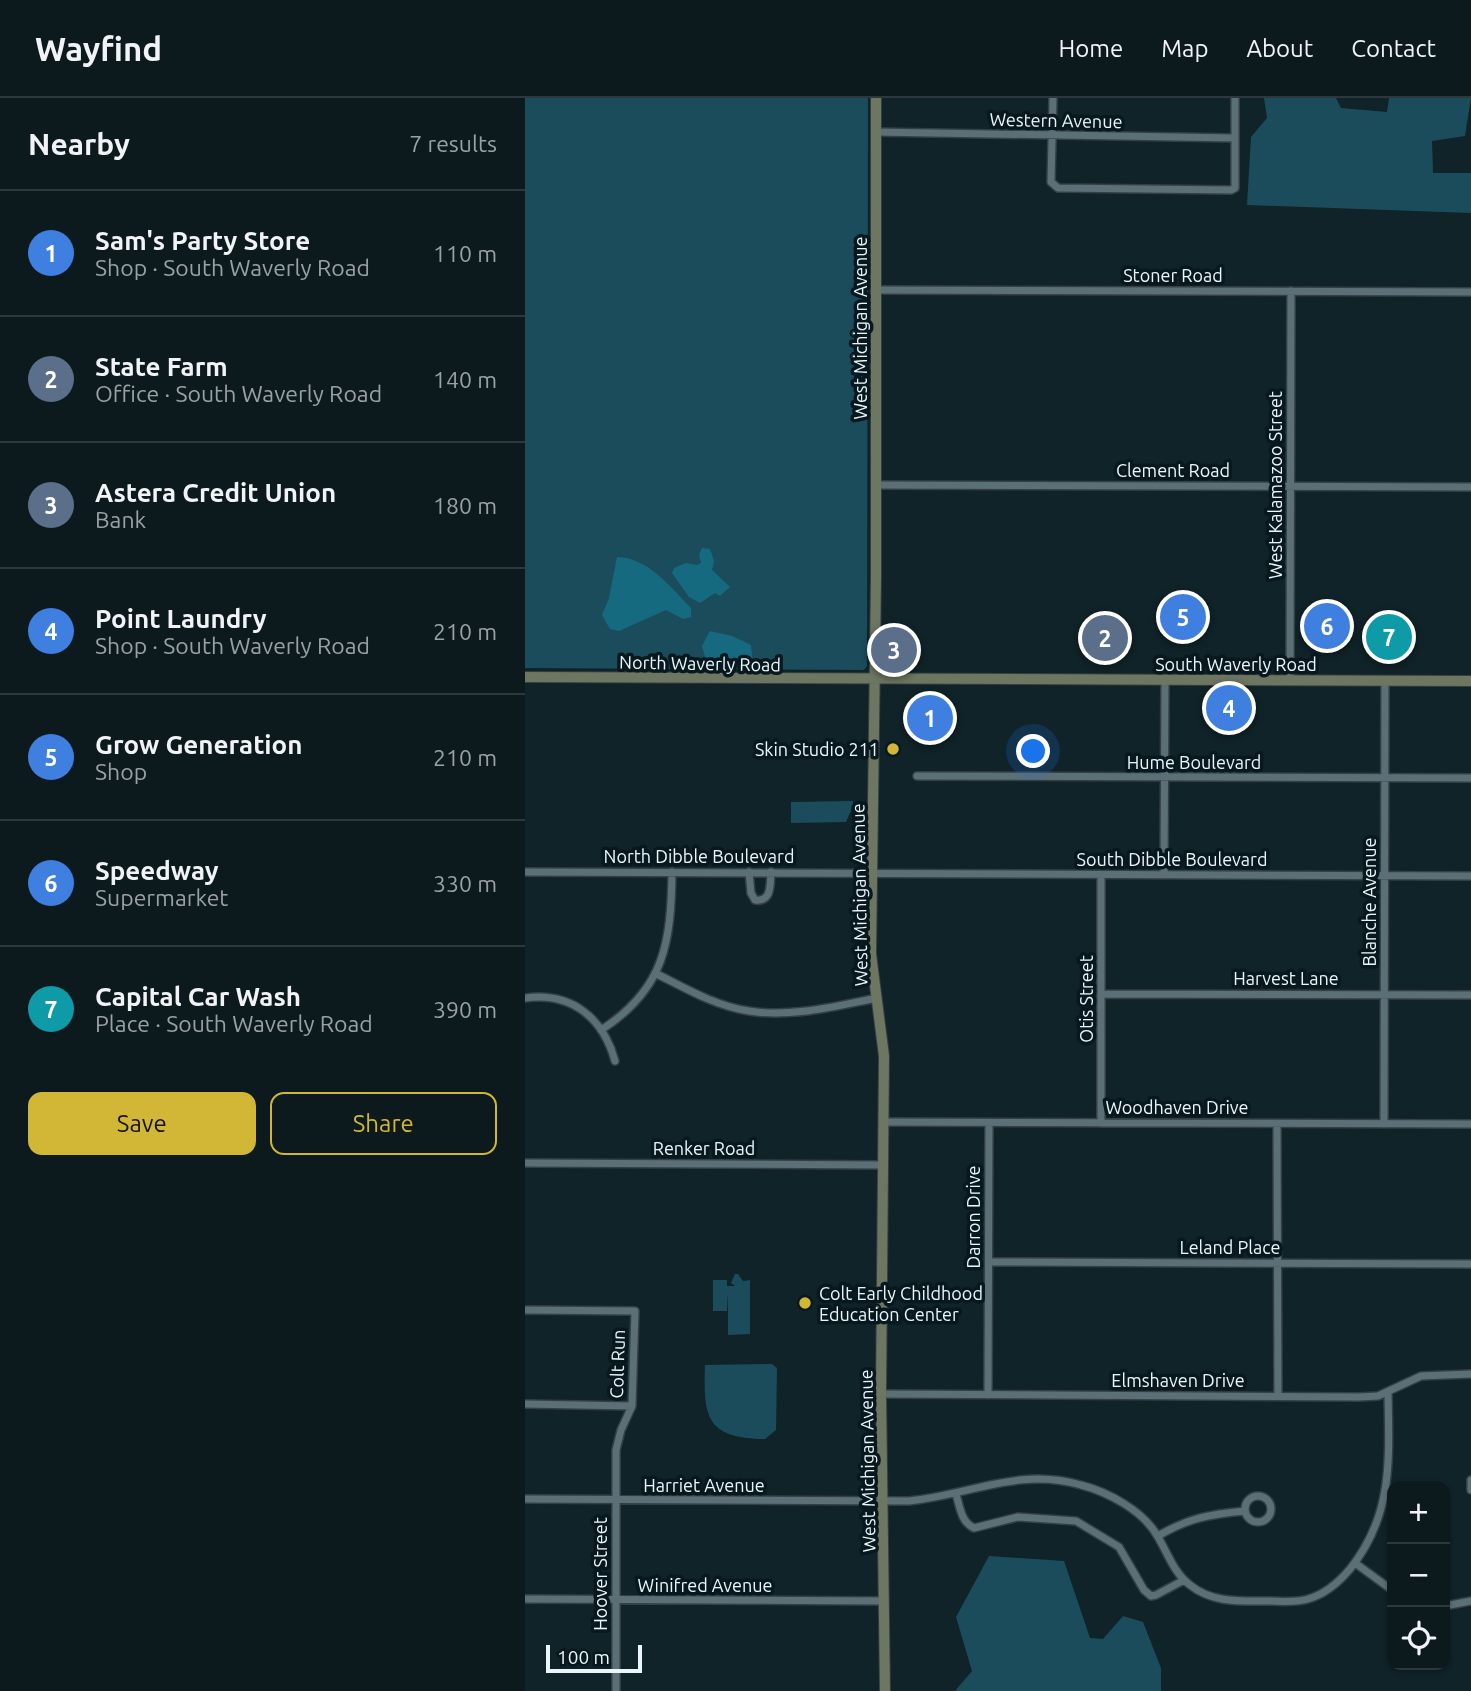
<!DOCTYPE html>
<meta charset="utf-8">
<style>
:root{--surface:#0c1a1e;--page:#1a272b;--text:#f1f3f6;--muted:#9aa1a4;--line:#2c383c;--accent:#d2b635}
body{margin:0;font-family:Ubuntu,sans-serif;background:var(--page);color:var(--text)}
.controls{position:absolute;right:21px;bottom:21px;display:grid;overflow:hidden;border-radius:14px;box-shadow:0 2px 5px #0004}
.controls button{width:63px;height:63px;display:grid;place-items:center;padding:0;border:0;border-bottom:2px solid var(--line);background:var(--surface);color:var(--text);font:35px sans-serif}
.scale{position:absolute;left:21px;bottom:18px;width:96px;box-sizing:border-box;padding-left:7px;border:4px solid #ebf6fa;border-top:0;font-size:19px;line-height:24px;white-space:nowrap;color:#ebf6fa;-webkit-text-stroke:5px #07191f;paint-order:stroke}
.you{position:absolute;left:509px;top:654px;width:24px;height:24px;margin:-18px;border:5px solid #fff;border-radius:50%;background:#1a73e8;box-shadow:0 0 0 10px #1a73e833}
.badge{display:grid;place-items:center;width:46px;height:46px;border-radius:50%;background:var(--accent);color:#fff;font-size:23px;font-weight:700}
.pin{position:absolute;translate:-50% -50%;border:4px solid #fff;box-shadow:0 2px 7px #0006}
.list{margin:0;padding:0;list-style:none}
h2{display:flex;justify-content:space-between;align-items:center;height:91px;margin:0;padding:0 28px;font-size:30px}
h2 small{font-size:23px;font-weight:400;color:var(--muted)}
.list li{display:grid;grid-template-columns:46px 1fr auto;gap:21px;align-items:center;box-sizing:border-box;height:126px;padding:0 28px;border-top:2px solid var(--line)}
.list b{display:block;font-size:26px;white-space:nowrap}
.list p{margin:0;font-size:23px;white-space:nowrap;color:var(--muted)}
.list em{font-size:23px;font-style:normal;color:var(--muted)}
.actions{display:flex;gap:14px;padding:21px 28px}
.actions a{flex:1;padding:16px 0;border:2px solid var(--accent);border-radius:14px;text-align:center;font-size:24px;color:var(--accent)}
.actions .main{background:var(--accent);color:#111}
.icon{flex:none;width:38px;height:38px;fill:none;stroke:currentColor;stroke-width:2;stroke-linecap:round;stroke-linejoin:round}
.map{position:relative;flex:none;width:946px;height:1593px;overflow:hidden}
header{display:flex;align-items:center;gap:42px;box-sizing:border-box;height:98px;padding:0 35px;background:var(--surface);border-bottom:2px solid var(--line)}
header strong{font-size:33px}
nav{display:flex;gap:38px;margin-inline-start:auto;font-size:24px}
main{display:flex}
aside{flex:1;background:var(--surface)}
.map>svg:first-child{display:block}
.green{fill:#1b4c5b}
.water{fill:#166a80}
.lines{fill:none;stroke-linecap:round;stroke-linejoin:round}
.street-casing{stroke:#343f44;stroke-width:10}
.secondary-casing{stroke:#343f44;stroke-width:12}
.street{stroke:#5a6f76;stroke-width:7}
.secondary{stroke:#6d7660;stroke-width:10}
.poi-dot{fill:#d2b635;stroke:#07191f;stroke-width:2.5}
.labels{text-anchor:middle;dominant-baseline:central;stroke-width:7;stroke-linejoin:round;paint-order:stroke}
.street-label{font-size:18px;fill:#ebf6fa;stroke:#07191f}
.poi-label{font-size:18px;fill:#ebf6fa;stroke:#07191f;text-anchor:end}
</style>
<header>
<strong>Wayfind</strong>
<nav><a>Home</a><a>Map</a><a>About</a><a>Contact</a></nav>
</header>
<main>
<aside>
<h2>Nearby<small>7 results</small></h2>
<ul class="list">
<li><span class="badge" style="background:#3f7fe0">1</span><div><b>Sam's Party Store</b><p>Shop · South Waverly Road</p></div><em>110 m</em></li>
<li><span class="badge" style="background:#5c6f8a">2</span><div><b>State Farm</b><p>Office · South Waverly Road</p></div><em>140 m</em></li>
<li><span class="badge" style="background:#5c6f8a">3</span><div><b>Astera Credit Union</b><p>Bank</p></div><em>180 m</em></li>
<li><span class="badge" style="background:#3f7fe0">4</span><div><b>Point Laundry</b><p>Shop · South Waverly Road</p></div><em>210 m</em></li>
<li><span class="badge" style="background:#3f7fe0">5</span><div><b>Grow Generation</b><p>Shop</p></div><em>210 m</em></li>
<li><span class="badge" style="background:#3f7fe0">6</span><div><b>Speedway</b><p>Supermarket</p></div><em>330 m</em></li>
<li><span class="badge" style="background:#0f9aa8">7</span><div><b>Capital Car Wash</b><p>Place · South Waverly Road</p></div><em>390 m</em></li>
</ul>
<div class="actions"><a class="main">Save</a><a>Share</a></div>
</aside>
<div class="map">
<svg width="946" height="1593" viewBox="0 0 946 1593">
<rect width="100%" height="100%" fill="#102328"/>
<!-- green -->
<path class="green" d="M0 0H343L342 568 339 572 0 570Z
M739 0H811L816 10 862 14 864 0H946L940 38 907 43 908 75H946V115L722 107 726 39 742 20Z
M328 703V708L321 724 266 725V704Z
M210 1176H213L218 1183 225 1182V1236L203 1237V1195L202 1213H188V1182H202V1188H210L206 1185Z
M247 1266 252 1270 251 1332 240 1341C182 1340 178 1320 180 1267Z
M464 1458 539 1463 565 1540 578 1541 598 1518 618 1524 636 1570V1593H430L447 1573 431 1519Z"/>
<!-- water -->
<path class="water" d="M177 450 185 451 189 463 187 472 205 489 195 498 190 495 175 505 164 499 147 475 149 470 161 465 172 467 176 465 174 457Z
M92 459C124 460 145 489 166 510V519L158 521 141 512 94 533 85 531 77 517 84 500Z
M185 533 207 538 226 547 228 569 215 565 181 562 177 548Z"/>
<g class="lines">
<defs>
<path id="street" d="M528 0 526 84 533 90 706 92 710 90V0
M350 34 710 40
M351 192 946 194
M351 387 946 389
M765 581 766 193
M392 678 946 680
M0 774 946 778
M224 774 226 795 230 802C247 804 245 787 246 774
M639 776 640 582
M576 777V1025
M130 875C160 890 190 908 224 913 265 920 311 908 352 900
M577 896 946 897
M0 900C46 894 78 919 90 963
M76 932C140 891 146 844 147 774
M359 1024 946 1026
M752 1026 753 1298
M859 1026 860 583
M0 1065 358 1067
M464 1164 946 1166
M0 1212 110 1213 107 1308 96 1332 91 1352V1593
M356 1296 834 1299 853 1298 896 1278 946 1276
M463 1297 464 1025
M0 1306 107 1308
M946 1382V1392
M431 1396C435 1409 436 1424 449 1430L493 1419 551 1423 594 1449 619 1492 626 1498 631 1497 659 1482
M720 1411a13 13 0 1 1 26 0a13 13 0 1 1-26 0Z
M0 1401 384 1403C446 1397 493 1369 556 1387 583 1394 619 1413 633 1439 643 1456 649 1475 665 1487 687 1505 715 1503 741 1503 755 1503 770 1505 783 1501 801 1496 814 1484 825 1471 869 1416 864 1360 863 1294
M633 1438C663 1420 686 1416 720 1413
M830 1465 867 1492
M0 1501 359 1503
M920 1508 946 1503"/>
<path id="secondary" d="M351 0V479L346 856 359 958 356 1296 360 1593
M0 579 946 583"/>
</defs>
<!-- street casing -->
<use href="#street" class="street-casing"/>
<!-- secondary casing -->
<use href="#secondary" class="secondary-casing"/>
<!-- street -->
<use href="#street" class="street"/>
<!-- secondary -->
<use href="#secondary" class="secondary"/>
</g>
<!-- markers -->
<g class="poi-dot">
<circle cx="368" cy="651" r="7"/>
<circle cx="280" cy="1205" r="7"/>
</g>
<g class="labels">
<!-- street labels -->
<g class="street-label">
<text transform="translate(531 22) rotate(1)">Western Avenue</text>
<text x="648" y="177">Stoner Road</text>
<text transform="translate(335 230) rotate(-90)">West Michigan Avenue</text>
<text x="648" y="372">Clement Road</text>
<text transform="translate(750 387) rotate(-90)">West Kalamazoo Street</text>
<text transform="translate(175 565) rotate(1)">North Waverly Road</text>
<text x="711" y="566">South Waverly Road</text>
<text x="669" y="664">Hume Boulevard</text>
<text x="174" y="758">North Dibble Boulevard</text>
<text x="647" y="761">South Dibble Boulevard</text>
<text transform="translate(334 797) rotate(-91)">West Michigan Avenue</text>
<text transform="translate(844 804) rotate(-90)">Blanche Avenue</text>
<text x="761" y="880">Harvest Lane</text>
<text transform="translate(561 901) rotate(-90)">Otis Street</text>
<text x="652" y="1009">Woodhaven Drive</text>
<text x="179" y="1050">Renker Road</text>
<text transform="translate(448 1119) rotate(-90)">Darron Drive</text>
<text x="705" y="1149">Leland Place</text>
<text transform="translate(92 1266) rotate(-88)">Colt Run</text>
<text x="653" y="1282">Elmshaven Drive</text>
<text transform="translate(342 1363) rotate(-91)">West Michigan Avenue</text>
<text x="179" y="1387">Harriet Avenue</text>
<text transform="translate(75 1476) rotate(-90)">Hoover Street</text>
<text x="180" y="1487">Winifred Avenue</text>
</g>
<!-- poi labels -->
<g class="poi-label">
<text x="354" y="651">Skin Studio 211</text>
<text x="294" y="1195" text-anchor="start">Colt Early Childhood<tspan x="294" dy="21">Education Center</tspan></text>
</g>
</g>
</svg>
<div class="controls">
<button>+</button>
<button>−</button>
<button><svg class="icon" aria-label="locate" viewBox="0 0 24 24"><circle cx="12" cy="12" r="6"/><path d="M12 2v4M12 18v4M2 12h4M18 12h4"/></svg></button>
</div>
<div class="scale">100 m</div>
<div class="you"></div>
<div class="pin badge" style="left:405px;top:620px;background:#3f7fe0">1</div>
<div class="pin badge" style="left:580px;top:540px;background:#5c6f8a">2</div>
<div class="pin badge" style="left:369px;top:552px;background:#5c6f8a">3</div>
<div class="pin badge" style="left:704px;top:610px;background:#3f7fe0">4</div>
<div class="pin badge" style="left:658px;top:519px;background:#3f7fe0">5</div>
<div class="pin badge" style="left:802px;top:528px;background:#3f7fe0">6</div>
<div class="pin badge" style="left:864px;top:539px;background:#0f9aa8">7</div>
</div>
</main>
